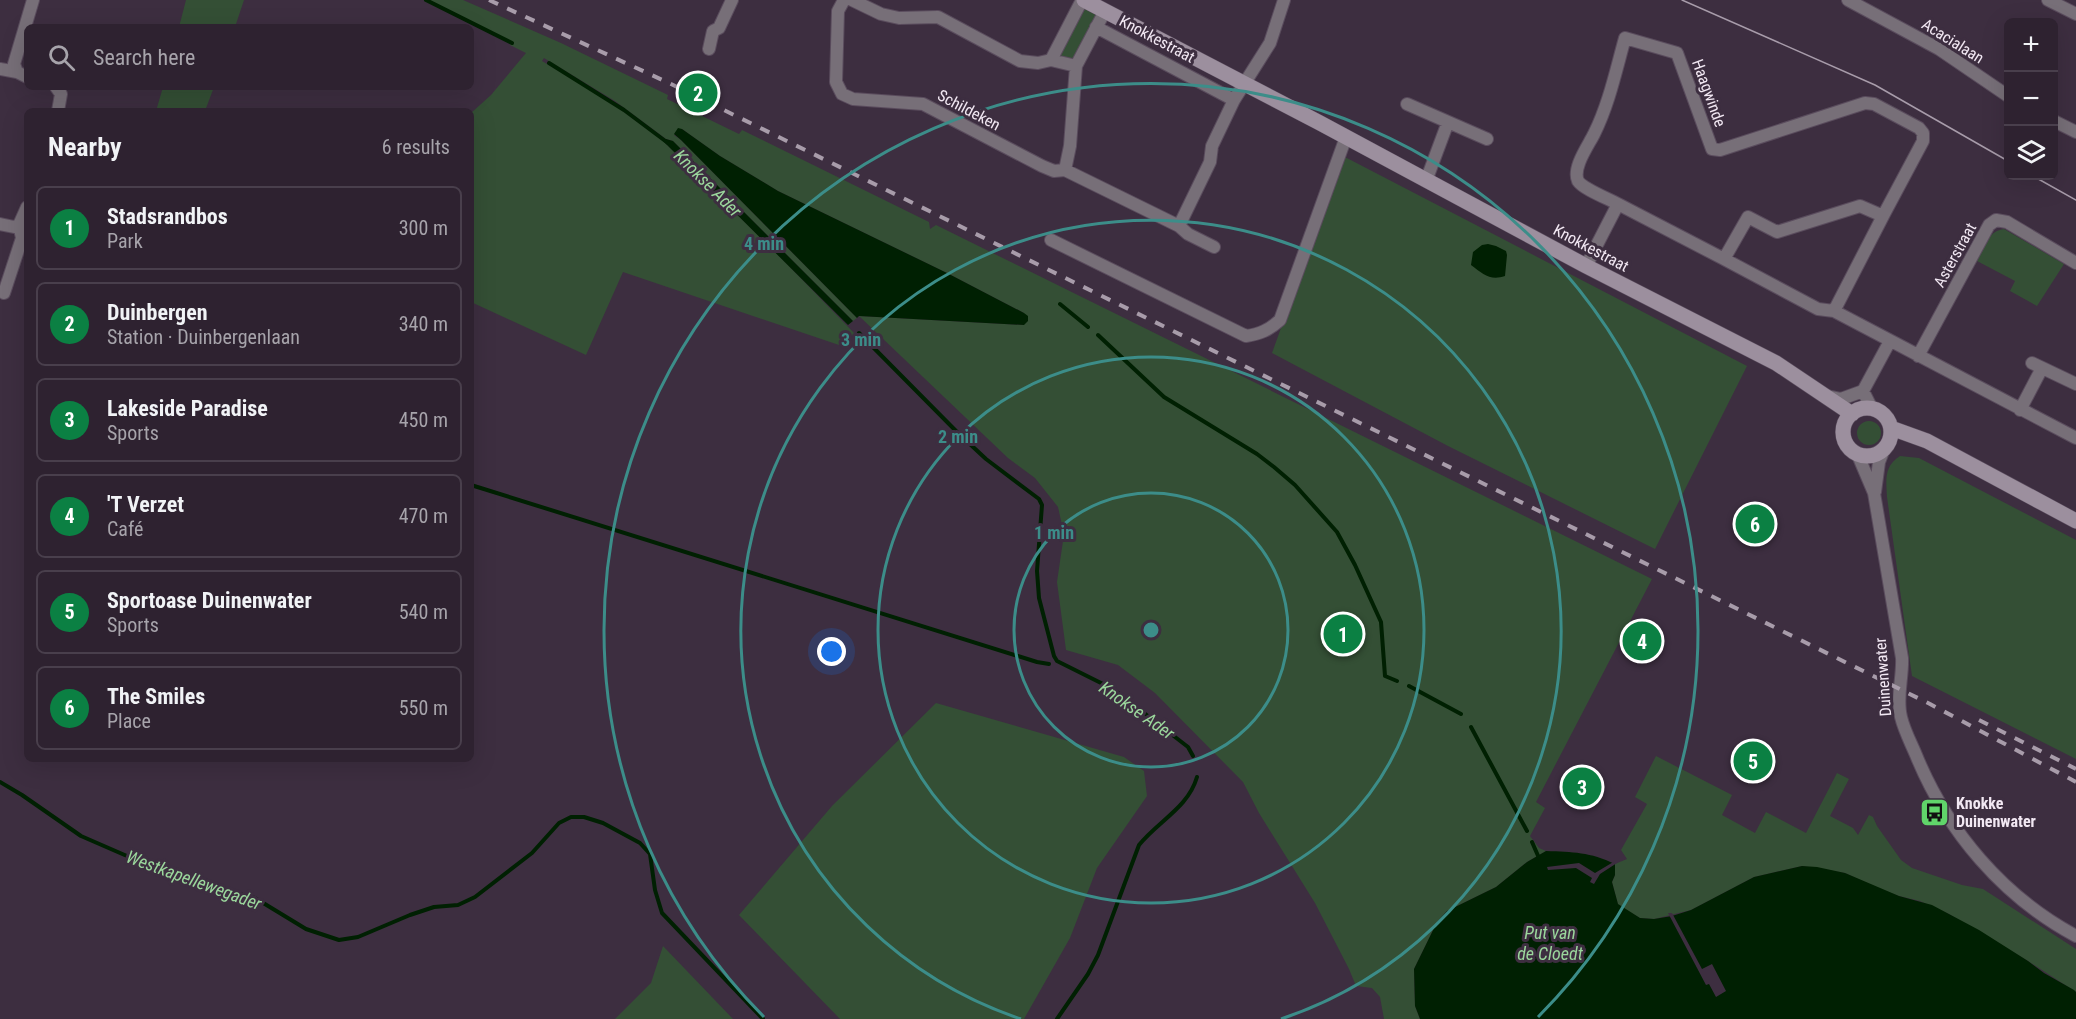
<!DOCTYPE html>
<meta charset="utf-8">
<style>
:root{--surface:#2e2230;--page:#362a38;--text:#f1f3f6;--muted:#a7a4ab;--line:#493f4c;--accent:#0b8043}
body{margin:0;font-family:"Roboto Condensed",sans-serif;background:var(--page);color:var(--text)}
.controls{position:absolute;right:18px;top:18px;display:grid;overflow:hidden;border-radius:9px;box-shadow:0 6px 24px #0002}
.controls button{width:54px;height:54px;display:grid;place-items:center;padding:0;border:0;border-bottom:2px solid var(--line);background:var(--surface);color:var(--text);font:30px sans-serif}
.you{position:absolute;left:832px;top:652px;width:21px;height:21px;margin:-15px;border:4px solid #fff;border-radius:50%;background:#1a73e8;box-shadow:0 0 0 9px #1a73e833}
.badge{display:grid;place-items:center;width:39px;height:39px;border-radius:50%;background:var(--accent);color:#fff;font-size:20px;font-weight:700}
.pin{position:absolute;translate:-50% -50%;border:3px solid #fff;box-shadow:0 2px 6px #0006}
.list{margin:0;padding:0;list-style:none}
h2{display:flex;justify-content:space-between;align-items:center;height:78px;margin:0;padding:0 24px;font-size:26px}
h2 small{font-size:20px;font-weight:400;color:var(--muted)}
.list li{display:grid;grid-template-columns:39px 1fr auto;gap:18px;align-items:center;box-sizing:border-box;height:84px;margin:0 12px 12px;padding:0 12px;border:2px solid var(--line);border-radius:9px}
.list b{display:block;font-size:22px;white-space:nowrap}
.list p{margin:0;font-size:20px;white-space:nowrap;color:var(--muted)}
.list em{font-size:20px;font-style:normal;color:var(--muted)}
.icon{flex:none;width:33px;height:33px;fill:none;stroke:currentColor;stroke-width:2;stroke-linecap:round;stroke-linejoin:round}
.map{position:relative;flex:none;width:2076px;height:1019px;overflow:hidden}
.search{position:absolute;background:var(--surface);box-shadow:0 6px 24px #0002;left:24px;top:24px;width:450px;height:66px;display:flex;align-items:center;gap:15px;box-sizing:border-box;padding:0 21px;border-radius:9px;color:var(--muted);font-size:22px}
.panel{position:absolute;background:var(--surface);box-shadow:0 6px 24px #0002;left:24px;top:108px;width:450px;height:654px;border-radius:9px}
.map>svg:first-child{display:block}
.green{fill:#344f35}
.water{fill:#002002}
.pier{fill:#3d2e40}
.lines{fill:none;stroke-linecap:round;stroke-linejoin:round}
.stream{stroke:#002002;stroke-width:4}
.street-casing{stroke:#5a4c5d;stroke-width:14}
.secondary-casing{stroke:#5a4c5d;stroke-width:16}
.street{stroke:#776f78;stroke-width:12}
.secondary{stroke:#9c8f9e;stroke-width:15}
.tram{stroke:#a89caa;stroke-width:1.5}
.rail{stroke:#a89caa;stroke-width:4;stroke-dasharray:10 10;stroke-linecap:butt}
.ring{fill:none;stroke:#3c8d89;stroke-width:3}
.labels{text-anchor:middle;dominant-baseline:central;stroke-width:6;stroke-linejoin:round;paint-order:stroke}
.street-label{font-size:16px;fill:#f2e8f3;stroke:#3d2e40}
.poi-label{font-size:16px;font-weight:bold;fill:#f2e8f3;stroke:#3d2e40;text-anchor:start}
.water-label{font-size:18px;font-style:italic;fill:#9bd79c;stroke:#3d2e40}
.centre{fill:#3c8d89;stroke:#3d2e40;stroke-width:3}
.ring-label{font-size:18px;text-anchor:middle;font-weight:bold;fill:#3c8d89;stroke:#3d2e40;stroke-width:6;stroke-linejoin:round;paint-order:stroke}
</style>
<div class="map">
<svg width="2076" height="1019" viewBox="0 0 2076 1019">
<rect width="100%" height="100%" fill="#3d2e40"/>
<!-- green -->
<path class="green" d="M186 0H244L235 27H179Z
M427 0H463L561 43 668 95 667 99 739 134 742 130 929 222 930 229 936 225 1652 579 1536 802 1545 808 1530 836 1539 848 1546 851 1527 862 1496 887 1447 911 1437 922 1414 969 1415 1006 1420 1019H1384L1380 997 1372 988 1356 986 1349 969 1315 903 1259 813 1243 782 1155 693 1118 665 1066 650 1057 582 1064 534 1058 507 1035 478 1008 458 859 316 1024 325V313L947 273 778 191 720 156 682 129 674 135 681 140 857 318 853 321 673 141 666 139 615 101 544 58 542 61 613 104 663 141 780 257 855 334 839 345 623 272 586 355 471 302V113L491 95 526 53 510 45 511 42Z
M1085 7 1096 14V17L1074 60H1070L1060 55 1081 9Z
M163 87H214L205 111H156Z
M1343 156 1747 366 1655 549 1448 446 1272 353Z
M2004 229 2064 264 2037 306 2010 291 2015 281 1977 261C1983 248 1988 231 2004 229Z
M1857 433a12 12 0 1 1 24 0a12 12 0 1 1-24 0Z
M1900 456 1919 458 2076 540V759L1912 676 1887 497C1886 479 1884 466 1900 456Z
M936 703 1124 757 1144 771 1147 796 1097 868 1070 938 1024 1019H840L739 915 832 806Z
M1656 756 1732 795 1722 815 1755 833 1766 812 1806 833 1837 773 1849 779 1830 816 1853 828 1858 835 1869 815 1873 817 1877 826 1901 860 1912 868 1962 885 1983 889 2076 949V992L2028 961 1949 914 1920 901 1899 896 1880 889 1845 873 1802 866 1754 877 1691 910 1654 919 1640 918 1618 905 1612 882 1615 875V864L1627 859 1621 850 1647 804 1635 797Z
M663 946 733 1019H615L651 983Z"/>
<!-- water -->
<path class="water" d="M678 128 682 129 720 156 778 191 947 273 1024 313 1028 316V321L1024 325 859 316 857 318 681 140 674 134Z
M666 139 673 141 853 321 848 325 663 141Z
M1488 244 1496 246 1506 251 1507 255 1505 276C1490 281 1483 274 1471 265L1473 252 1482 245Z
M1546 851C1573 852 1590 852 1615 864V875L1612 882 1618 904 1640 918 1654 919 1672 916 1691 910 1754 877 1802 866 1817 867 1845 873 1899 896 1932 905 1979 930 2028 961 2044 973 2074 990 2076 992V1019H1420L1415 1006 1414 969 1437 922 1447 911 1496 887 1527 862Z"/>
<!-- pier -->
<path class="pier" d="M1615 861 1617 863 1600 874 1594 884 1590 882 1592 878 1576 868 1548 870 1547 867 1579 863 1595 873Z
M1668 913H1672L1702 969 1712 964 1726 991 1716 997 1709 984 1706 985Z"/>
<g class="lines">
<!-- stream -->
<path class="stream" d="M426 0 512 43
M549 63 624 110 668 143
M1060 304 1088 327
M859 333 958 433 986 459 1039 499 1042 505 1037 571 1039 598 1054 656 1057 661 1113 689 1188 747 1193 756
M1098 335 1164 397 1257 454 1274 467 1295 485 1337 532 1355 565 1381 622 1385 676 1397 681
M471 485 1037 662 1049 664
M1409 686 1461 714
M1471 727 1527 831
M0 782 22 795 81 836 166 873 255 898 306 929 339 940 358 937 410 915 434 907 458 905 475 897 532 853 559 823 571 817H584L603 823 640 843 650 854 655 890 662 913 763 1019
M1532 842 1539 858
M1057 1019 1088 974 1098 955 1139 845C1158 821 1188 808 1197 777"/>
<defs>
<path id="street" d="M844 0 838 11 836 82 842 94 853 99 923 104 1042 166 1054 171 1065 170
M852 0 881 14 899 18 938 17 1020 61 1038 63 1051 60 1082 0
M1848 0 1939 49 2008 96
M2048 0 2076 14
M1105 11 1076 66 1070 146 1065 170 1179 226 1188 234 1214 247
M1096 27 1234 100
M709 49 713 31 719 28 732 0
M1051 60 1076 66
M0 69 17 72
M27 77 17 72 14 64 33 0
M56 87 61 94 58 111
M1407 104 1487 139
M2054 121 2076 132
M1426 181 1448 122
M0 224 14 227 19 225 27 207
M1179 226 1210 162 1212 146 1234 100 1270 43 1284 0
M1051 240 1246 336C1260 334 1269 330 1280 320L1346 137
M1724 259 1818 309 1834 311 1883 216
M1586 266 1618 204C1609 199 1583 189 1578 181 1572 168 1588 146 1594 134 1609 104 1616 70 1625 38L1677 53 1712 149 1720 150 1865 103 1874 104 1919 128 1923 133V141L1883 216 1860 206 1777 232 1748 217 1724 259 1618 204
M4 293 22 238 19 225
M1834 311 2076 438
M1918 356 1989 225 1996 220 2007 222 2076 263
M2032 363 2076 384
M1863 391 1872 409
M1827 396 1841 399 1863 391 1890 341
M2020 410 2042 368
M1857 453 1874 493 1902 658C1903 677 1896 698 1901 717 1904 730 1911 743 1916 755 1947 831 2003 897 2076 936
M1875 492 1879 462 1884 449"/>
<path id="secondary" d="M1084 0 1320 123 1586 266 1776 363 1852 414
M1843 432a24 24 0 1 1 48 0a24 24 0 1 1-48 0Z
M1891 428 1927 441 2076 521"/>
</defs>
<!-- street casing -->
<use href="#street" class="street-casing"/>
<!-- secondary casing -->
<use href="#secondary" class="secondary-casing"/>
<!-- street -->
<use href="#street" class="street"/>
<!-- secondary -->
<use href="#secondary" class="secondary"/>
<!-- tram -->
<path class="tram" d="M1682 0 1875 85 2008 161
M2033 176 2076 200"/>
<!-- rail -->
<path class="rail" d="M489 0 669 83 1602 542 1930 704 2076 782
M1979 720 2076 769"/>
</g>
<!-- distance rings -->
<g class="ring">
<circle cx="1151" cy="630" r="137"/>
<circle cx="1151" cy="630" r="273"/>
<path d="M1021 1019A410 410 0 1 1 1281 1019"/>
<path d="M764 1017A547 547 0 1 1 1538 1017"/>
</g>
<!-- icons -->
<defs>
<symbol id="bus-square" viewBox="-11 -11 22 22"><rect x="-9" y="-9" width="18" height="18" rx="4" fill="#60d56a" stroke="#3d2e40"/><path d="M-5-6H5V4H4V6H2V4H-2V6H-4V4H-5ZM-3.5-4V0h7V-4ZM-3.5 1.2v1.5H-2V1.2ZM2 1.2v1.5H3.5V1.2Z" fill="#111"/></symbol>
</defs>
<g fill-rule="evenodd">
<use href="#bus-square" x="1918" y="796" width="33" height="33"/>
</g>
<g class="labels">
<!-- street labels -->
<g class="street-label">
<text transform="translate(1157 39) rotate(28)">Knokkestraat</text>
<text transform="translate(1953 41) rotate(32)">Acacialaan</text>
<text transform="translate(1709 93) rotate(70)">Haagwinde</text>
<text transform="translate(969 110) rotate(28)">Schildeken</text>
<text transform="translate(1591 248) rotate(28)">Knokkestraat</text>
<text transform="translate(1955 255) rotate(-61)">Asterstraat</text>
<text transform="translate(1883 677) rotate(-94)">Duinenwater</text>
</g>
<!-- poi labels -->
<g class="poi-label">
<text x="1956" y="803">Knokke<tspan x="1956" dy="18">Duinenwater</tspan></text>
</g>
<!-- water labels -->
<g class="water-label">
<text transform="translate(708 183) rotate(45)">Knokse Ader</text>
<text transform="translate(1137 710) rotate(35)">Knokse Ader</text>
<text transform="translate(194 880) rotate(20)">Westkapellewegader</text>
<text x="1550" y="932">Put van<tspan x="1550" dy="21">de Cloedt</tspan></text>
</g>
</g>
<circle cx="1151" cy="630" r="9" class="centre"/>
<g class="ring-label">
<text x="764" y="250">4 min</text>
<text x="861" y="346">3 min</text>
<text x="958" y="443">2 min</text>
<text x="1054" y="539">1 min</text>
</g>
</svg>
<div class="controls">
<button>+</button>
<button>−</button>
<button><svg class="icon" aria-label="layers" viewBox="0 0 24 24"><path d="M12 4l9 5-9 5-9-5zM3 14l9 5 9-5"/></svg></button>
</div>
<div class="you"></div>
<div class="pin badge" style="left:1343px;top:634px">1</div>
<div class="pin badge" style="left:698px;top:93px">2</div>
<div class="pin badge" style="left:1582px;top:787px">3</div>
<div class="pin badge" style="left:1642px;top:641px">4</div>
<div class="pin badge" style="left:1753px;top:761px">5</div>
<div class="pin badge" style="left:1755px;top:524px">6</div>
<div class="search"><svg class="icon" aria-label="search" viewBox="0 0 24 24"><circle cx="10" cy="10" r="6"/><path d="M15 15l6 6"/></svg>Search here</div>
<section class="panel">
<h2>Nearby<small>6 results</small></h2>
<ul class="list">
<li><span class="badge">1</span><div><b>Stadsrandbos</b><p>Park</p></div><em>300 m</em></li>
<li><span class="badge">2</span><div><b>Duinbergen</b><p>Station · Duinbergenlaan</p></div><em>340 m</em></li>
<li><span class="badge">3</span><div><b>Lakeside Paradise</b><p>Sports</p></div><em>450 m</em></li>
<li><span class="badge">4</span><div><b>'T Verzet</b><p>Café</p></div><em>470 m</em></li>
<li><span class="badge">5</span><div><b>Sportoase Duinenwater</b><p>Sports</p></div><em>540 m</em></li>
<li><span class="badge">6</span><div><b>The Smiles</b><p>Place</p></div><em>550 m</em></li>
</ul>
</section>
</div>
